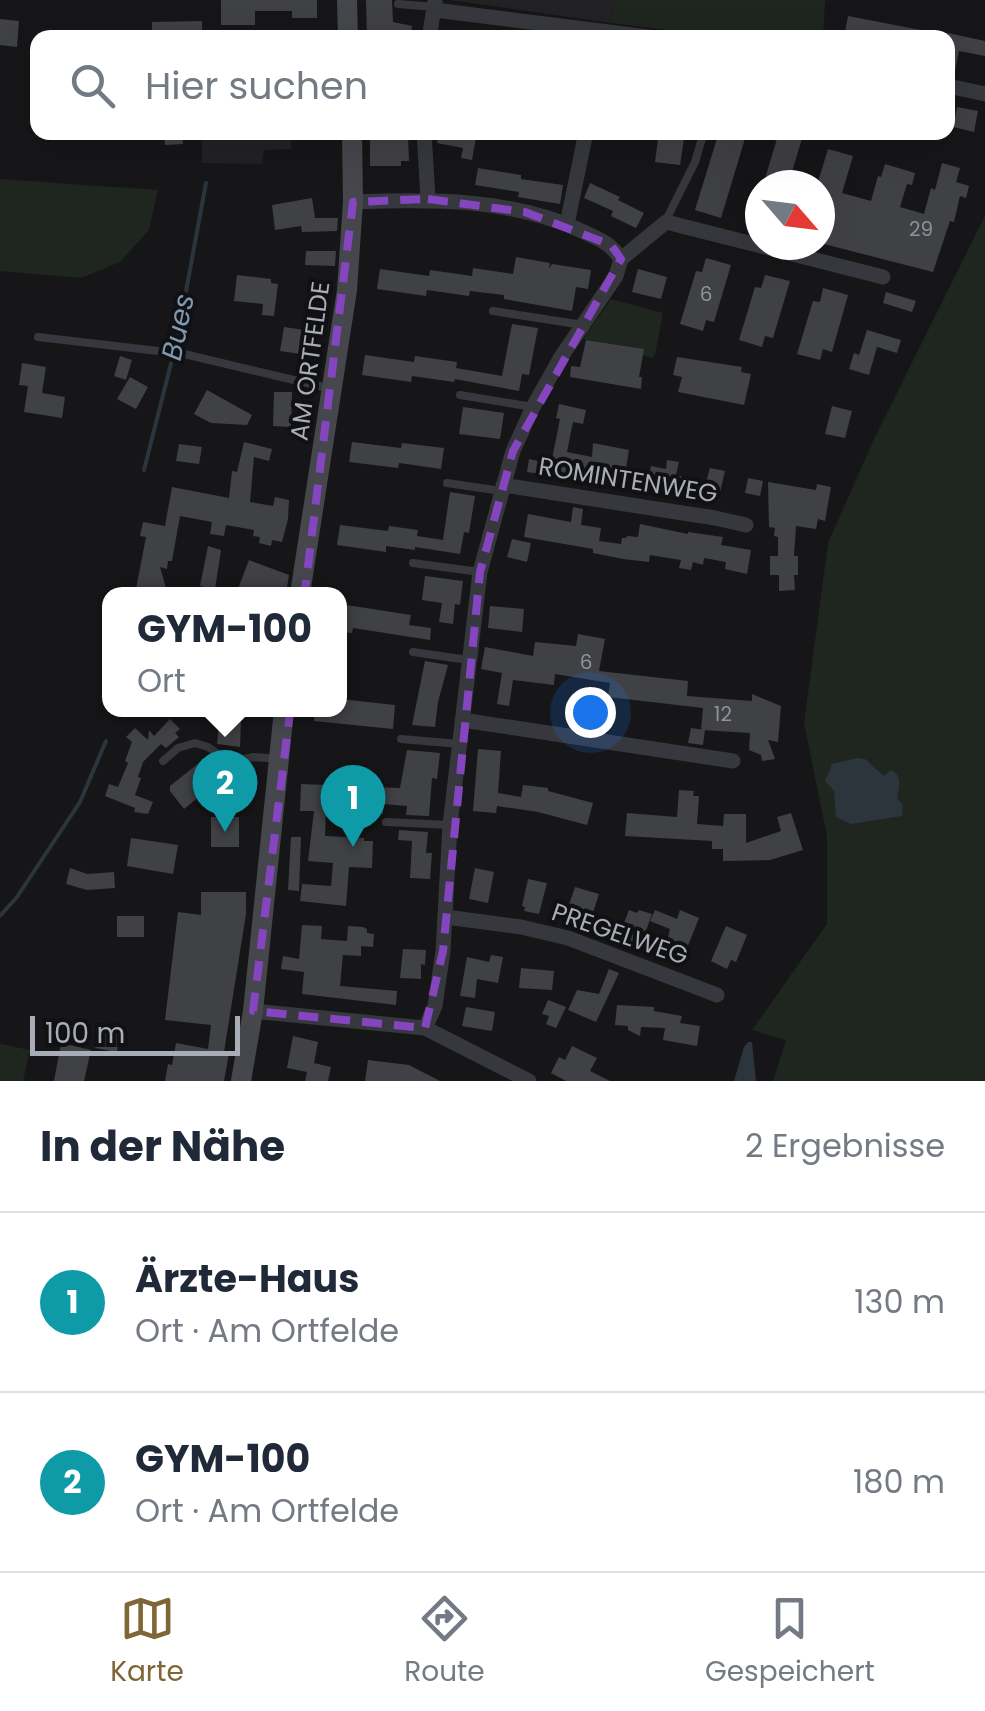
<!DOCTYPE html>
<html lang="de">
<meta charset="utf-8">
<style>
:root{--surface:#fff;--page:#f2f2f3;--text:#1f2937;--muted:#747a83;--line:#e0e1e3;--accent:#7e6636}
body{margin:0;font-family:Poppins,sans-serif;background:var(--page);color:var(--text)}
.compass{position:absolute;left:745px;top:170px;width:90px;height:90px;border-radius:50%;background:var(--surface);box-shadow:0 10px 40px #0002;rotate:118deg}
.scale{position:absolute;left:30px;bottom:25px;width:210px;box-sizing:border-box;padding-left:10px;border:5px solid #a8adb8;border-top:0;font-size:28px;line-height:35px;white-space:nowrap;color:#a8adb8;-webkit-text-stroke:8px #111113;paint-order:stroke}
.you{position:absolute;left:590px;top:712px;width:35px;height:35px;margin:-25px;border:8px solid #fff;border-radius:50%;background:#1a73e8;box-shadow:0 0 0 15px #1a73e833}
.badge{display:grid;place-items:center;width:65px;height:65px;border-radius:50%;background:var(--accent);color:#fff;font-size:32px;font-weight:700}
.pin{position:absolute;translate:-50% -82px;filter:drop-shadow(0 2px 5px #0008)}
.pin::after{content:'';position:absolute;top:52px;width:35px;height:30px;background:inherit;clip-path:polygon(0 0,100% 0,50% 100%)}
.popup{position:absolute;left:102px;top:587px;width:245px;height:130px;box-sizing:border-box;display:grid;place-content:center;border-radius:20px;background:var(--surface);filter:drop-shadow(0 2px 8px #0005);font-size:32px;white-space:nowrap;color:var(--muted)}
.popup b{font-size:38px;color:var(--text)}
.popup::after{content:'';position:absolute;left:50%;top:100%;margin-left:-20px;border:20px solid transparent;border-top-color:var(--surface)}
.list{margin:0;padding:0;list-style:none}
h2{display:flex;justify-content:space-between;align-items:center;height:130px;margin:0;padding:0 40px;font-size:42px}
h2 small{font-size:32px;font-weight:400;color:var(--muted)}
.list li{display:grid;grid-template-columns:65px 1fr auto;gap:30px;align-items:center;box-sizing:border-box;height:180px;padding:0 40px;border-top:2px solid var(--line)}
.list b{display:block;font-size:38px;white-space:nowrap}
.list p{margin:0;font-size:32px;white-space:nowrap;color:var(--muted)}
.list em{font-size:32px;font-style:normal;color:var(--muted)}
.icon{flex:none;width:55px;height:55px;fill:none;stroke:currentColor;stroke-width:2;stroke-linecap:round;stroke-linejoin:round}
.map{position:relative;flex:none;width:985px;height:1081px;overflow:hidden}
.search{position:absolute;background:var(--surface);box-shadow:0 10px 40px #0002;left:30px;right:30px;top:30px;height:110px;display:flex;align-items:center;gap:25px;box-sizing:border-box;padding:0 35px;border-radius:20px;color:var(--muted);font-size:38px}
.sheet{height:490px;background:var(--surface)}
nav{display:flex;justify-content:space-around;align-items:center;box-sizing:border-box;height:140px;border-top:2px solid var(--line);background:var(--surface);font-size:28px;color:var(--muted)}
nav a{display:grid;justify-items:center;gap:5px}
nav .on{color:var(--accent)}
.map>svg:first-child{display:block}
.built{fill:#222225}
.green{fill:#1e261f}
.water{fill:#2c353c}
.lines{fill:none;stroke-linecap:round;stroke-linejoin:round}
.stream{stroke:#2c353c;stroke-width:4}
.building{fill:#404145}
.lane{stroke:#37383d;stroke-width:8}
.street{stroke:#37383d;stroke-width:15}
.secondary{stroke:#45474d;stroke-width:20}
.marked{fill:none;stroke:#8446be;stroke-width:8;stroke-dasharray:20 12;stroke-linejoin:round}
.labels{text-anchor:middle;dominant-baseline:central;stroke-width:8;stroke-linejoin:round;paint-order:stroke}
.number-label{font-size:20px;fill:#8e929b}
.street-label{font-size:25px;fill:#a8adb8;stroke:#111113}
.water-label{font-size:28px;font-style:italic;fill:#7f9bb3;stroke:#111113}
</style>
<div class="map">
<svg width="985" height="1081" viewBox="0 0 985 1081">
<rect width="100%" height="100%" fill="#161618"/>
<!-- built -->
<path class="built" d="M451 0H614L611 23Z
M202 133V132L321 133 291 134V149L264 150 262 164 202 163Z"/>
<!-- green -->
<path class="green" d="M614 0H825L823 37H724L611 23Z
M0 179 158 190 149 230 120 262 81 278 0 271Z
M985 216V1081H773L786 1040 752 1030 827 924V836L804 723 828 543 874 439Z
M611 299 663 313 655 355 652 358 643 355V349L583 339Z
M0 1044 30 1050 23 1081H0Z"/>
<!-- water -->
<path class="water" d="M857 758 865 759 884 776 891 770C903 776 899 787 897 798L903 805 902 816 851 824 836 817 834 791 825 781 832 764Z
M748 1042H752L756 1081H734L744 1047Z"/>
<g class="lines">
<!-- stream -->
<path class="stream" d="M208 132V137
M144 470 177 340 206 183
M0 916 17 897 80 802 106 741"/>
</g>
<!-- building -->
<path class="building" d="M221 0H317V18H292V11H255V25H221Z
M366 0H392L393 22 412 26 410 38H367Z
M848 16 931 32 930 38H844Z
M0 19 19 21 17 47 0 45Z
M202 21V38H152V22Z
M948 33 985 41V56L959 51 954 76 948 75Z
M957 107 978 111 974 132 953 127Z
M164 132H182L183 144 165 145Z
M439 132H477L472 160 461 158 463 148 437 143Z
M659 132H685L680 165 655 162Z
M719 132H747L721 218 695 210Z
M779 132H804L788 185H763Z
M370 137H408L409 161H401V166H370Z
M828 149 853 156 842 193 871 201 878 176 881 177 885 164 915 173 912 185 907 184 900 207 924 214 931 188 935 190 942 163 960 168 956 182 969 186 966 198 960 196 954 222 950 221 933 272 820 243V185H817Z
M478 168 521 175V179L563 185 560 204 518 197 519 192 475 185Z
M590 183 620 197 618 200 644 213 636 228 611 216 613 211 584 198Z
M312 198 315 218H338L337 231 302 232 301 226 275 230 272 205Z
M306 251H336L335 266 305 265Z
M516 257 550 263 549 269 552 264 591 270 588 289 576 287 572 311 504 299V295L470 291 469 296 427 290 426 296 377 289 380 269 429 276 430 270 472 276 473 268 513 274Z
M706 258 731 265 714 322 706 320 703 331 680 324 696 271 702 272Z
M638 269 667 277 661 299 632 292Z
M237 275 271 279V283L278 284 274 316 262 315 263 304 234 301Z
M765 275 790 281 773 338 765 336 762 347 739 340 755 287 761 288Z
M823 288 848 295 832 352 823 349 820 360 797 354 813 301 820 302Z
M886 292 916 301 912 312 883 303Z
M512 324 538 328 529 375 522 374 519 391 455 379 454 382 412 376 411 382 362 375 365 355 414 362 415 356 457 362 456 368 502 376Z
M284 327 318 332 314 356 280 351Z
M867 330 901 340 897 353 877 347 869 375 849 369 854 353 859 355Z
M586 340 644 349 639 377H642L641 389 570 377 571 366 580 367Z
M120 356 132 360 126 380 114 376Z
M677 357 742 367 741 372 751 374 744 405 678 392 682 377 673 375Z
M22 363 46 367 42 393 65 397 62 418 24 412 28 386 19 385Z
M130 377 148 387 136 409 117 399Z
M207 390 252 415 247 425 211 423 194 414Z
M274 392H292L291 427 273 426Z
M559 404 586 410 583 424 573 422 567 452 592 457 593 443 629 450 623 486 527 472 529 459 551 464 560 419 556 418Z
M832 406 852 411 845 438 825 434Z
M463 407 504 413 500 439 459 434Z
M244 442 272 449 269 461 254 457 250 502 273 506 275 497 289 500 288 519 282 542 272 540 271 546 259 543 260 537 253 536 254 530 226 525 224 536 210 534 212 522 180 516 172 561H168L167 569 160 567 166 588 165 594H135L146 537 140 536 143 522 165 526 172 487 229 498 232 471 237 472Z
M352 442 401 448 402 443 444 448 441 469 399 463 398 468 349 462Z
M179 444 202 447 199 464 176 461Z
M667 460 679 462 676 475 706 482 710 468 725 471 718 501 689 493 647 488 651 466 666 469Z
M748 478 763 481 760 496 745 493Z
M768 482 816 490 817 484 831 487 825 521 818 519 816 529 796 526 794 556H798V575H794L795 590 779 591V575H770V556H778V537L774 536 775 528 769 527Z
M450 492 475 496 469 533 464 532 460 554 415 547V550L386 546V552L337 545 340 525 388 531 389 526 418 530 417 536 443 540Z
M573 507 583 509 581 525 601 528 599 541 621 544 622 538H626L627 536 638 537 640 524 688 534V532L723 537 721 545 751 550 747 574 725 569 726 562 704 558 703 565 693 562 691 570 679 568 681 560 650 555 649 562 623 559 593 553V549L524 537 528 514 571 522Z
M512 539 531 543 527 562 507 557Z
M208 546 221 550 215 589 200 586Z
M249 560 289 575 286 594H276L266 591 264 594H253L238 589Z
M425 576 463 581 460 605 455 604 453 624 439 622 442 603 422 600Z
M340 604 411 615 409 625 431 628 430 640 353 628 352 633 340 632Z
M490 606 524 609 522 632 488 628Z
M578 634 605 639 599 671 688 681 687 696 752 701V694L781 706 778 742 768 740 775 759 762 761 761 755 749 750 750 733 701 730 703 708 608 697 610 683 555 674 554 685 513 680 509 706 497 704 502 673 481 669 485 647 533 656 535 642 576 646Z
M425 661 448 665 438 702 435 727 412 725Z
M340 699 395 705 393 729 314 721 315 710H340Z
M170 719 180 729 175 733 179 737 166 748 161 744 143 762 138 777 141 778 135 795 153 802 148 814 134 812 135 808 105 796 109 784 118 787 128 763 125 761 132 742 126 737 135 728 148 740 149 730 154 736Z
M219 720 241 722 240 747 217 744Z
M691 728 705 730 703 745 688 743Z
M478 749 501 751 498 793 521 797 523 785 548 788V791L593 803 587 825 538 812 497 806 496 813 473 811Z
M407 750 440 753 437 779 432 778 429 816 406 815 407 806 383 804V814L326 812 325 836 364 838V841H373L372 868 349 867 346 906 300 901 302 884 331 886 333 863 308 861 314 811H300L301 784 400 788Z
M205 758 237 798 223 810 211 794V787L184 809 170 791V786Z
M679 790 694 791 693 796H699L697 824 723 826 724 814H746V843L781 831 777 817 791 813 803 850 770 860 723 861V849H712V841L625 836 627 813 677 817Z
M211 817H239V847H211Z
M399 830 428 832 426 853H432L430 879 410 878 412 841 398 840Z
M291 837H301L299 891 288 890Z
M131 838 178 845 173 874 127 866Z
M70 868 87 874 114 872 115 888 87 890 66 884Z
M475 868 494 872 488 903 469 899Z
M528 879 547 883 539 914 524 911 525 907 522 906Z
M575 887 599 894 588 928 564 919Z
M201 892H246V914L224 1052 229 1053 224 1081H165L168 1064 172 1065 176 1043 208 1049 211 1025 165 1020 178 912 201 915Z
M629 910 637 913 639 910 652 914 643 939 638 938 636 945 618 939Z
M655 910 677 919 680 910 699 918 683 958 665 950 670 929 650 921Z
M117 916H144V937H117Z
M302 925 322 926 321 939 347 941 348 926 363 927 367 929V933L374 934 373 947 361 946V956L343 955 340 986 397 991 396 1005 302 994 304 972 281 969 283 956 299 959Z
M726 926 747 935 736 962 731 960 727 969 711 961Z
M403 949 426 950 425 965 421 964V979L400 978Z
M491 955 503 957 498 983 477 979 475 998 460 996 467 957 489 962Z
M521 968 554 971 552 990 519 988Z
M609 969 619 973 596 1022 568 1010 577 990 599 994Z
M548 1000 566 1007 556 1028 546 1024 549 1016 542 1014Z
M617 1005 654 1007V1011L682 1016 680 1023 700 1026 697 1046 663 1040 665 1028 641 1027 640 1036 628 1030V1026L615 1025Z
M466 1007 495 1012 492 1031 462 1026Z
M98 1028 120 1032 117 1052 95 1048Z
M293 1036 318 1042 314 1063 331 1067 328 1081H305L307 1072 287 1068Z
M61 1043 91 1050 84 1081H54Z
M572 1046 597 1058 590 1071 610 1081H566L551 1073 559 1057 565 1060Z
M368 1060 409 1065 440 1081H365Z"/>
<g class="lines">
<!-- lane -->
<path class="lane" d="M398 4 435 7
M666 220 695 162 704 132
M493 311 583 325
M38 337 184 354 332 389
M460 395 533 407
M447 483 501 491
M413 563 480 572
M413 652 468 660
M401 739 460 744
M163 761 178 748 195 743 208 747 227 760 235 761 254 757 279 759
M386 822 450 825"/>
<!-- street -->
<path class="street" d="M435 10 656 38
M429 38 435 2
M948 86 985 94
M424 132 428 199
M353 202C432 199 512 198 584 232 601 240 610 243 621 259
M567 224 586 132
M621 259 666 222 883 277
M503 485 715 518 746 525
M462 720 733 761
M446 917 521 927 568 938 717 995
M253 1011 425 1028 529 1081
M425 1028 435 1006 443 951 450 825 480 572 513 451 533 407 561 357 616 276 621 259"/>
<!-- secondary -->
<path class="secondary" d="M347 0 348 38
M300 594 347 290 353 202 352 132
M241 1081 253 1011 284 710"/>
</g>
<!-- marked area -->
<path class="marked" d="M428 199 525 212 611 245 621 259 513 451 480 572 443 951 425 1028 253 1011 353 202Z"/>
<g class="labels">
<!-- number labels -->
<g class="number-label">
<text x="921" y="229">29</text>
<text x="706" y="294">6</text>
<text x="586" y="662">6</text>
<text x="723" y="714">12</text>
</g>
<!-- street labels -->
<g class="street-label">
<text transform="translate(310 361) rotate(-82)">AM ORTFELDE</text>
<text transform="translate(628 480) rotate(9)">ROMINTENWEG</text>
<text transform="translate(620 934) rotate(19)">PREGELWEG</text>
</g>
<!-- water labels -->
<g class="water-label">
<text transform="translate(178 327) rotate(-78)">Bues</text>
</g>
</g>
</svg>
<svg class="compass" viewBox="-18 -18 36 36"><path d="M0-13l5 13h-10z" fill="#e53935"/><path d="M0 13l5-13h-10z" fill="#747a83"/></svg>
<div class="scale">100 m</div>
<div class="you"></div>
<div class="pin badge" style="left:353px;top:847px;background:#0f9aa8">1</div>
<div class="pin badge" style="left:225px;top:832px;background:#0f9aa8">2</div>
<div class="popup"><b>GYM-100</b>Ort</div>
<div class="search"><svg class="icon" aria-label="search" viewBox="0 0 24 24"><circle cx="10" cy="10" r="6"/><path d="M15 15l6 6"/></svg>Hier suchen</div>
</div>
<section class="sheet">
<h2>In der Nähe<small>2 Ergebnisse</small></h2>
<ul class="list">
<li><span class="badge" style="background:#0f9aa8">1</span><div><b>Ärzte-Haus</b><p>Ort · Am Ortfelde</p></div><em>130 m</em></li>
<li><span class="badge" style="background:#0f9aa8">2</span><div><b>GYM-100</b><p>Ort · Am Ortfelde</p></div><em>180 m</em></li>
</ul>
</section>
<nav>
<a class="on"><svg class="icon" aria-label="map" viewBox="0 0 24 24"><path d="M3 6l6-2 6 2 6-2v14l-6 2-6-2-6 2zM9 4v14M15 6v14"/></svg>Karte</a>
<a><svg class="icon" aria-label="directions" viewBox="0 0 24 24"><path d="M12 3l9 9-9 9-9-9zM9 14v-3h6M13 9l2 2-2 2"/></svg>Route</a>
<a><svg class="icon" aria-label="saved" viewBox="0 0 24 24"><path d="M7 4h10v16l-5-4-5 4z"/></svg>Gespeichert</a>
</nav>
